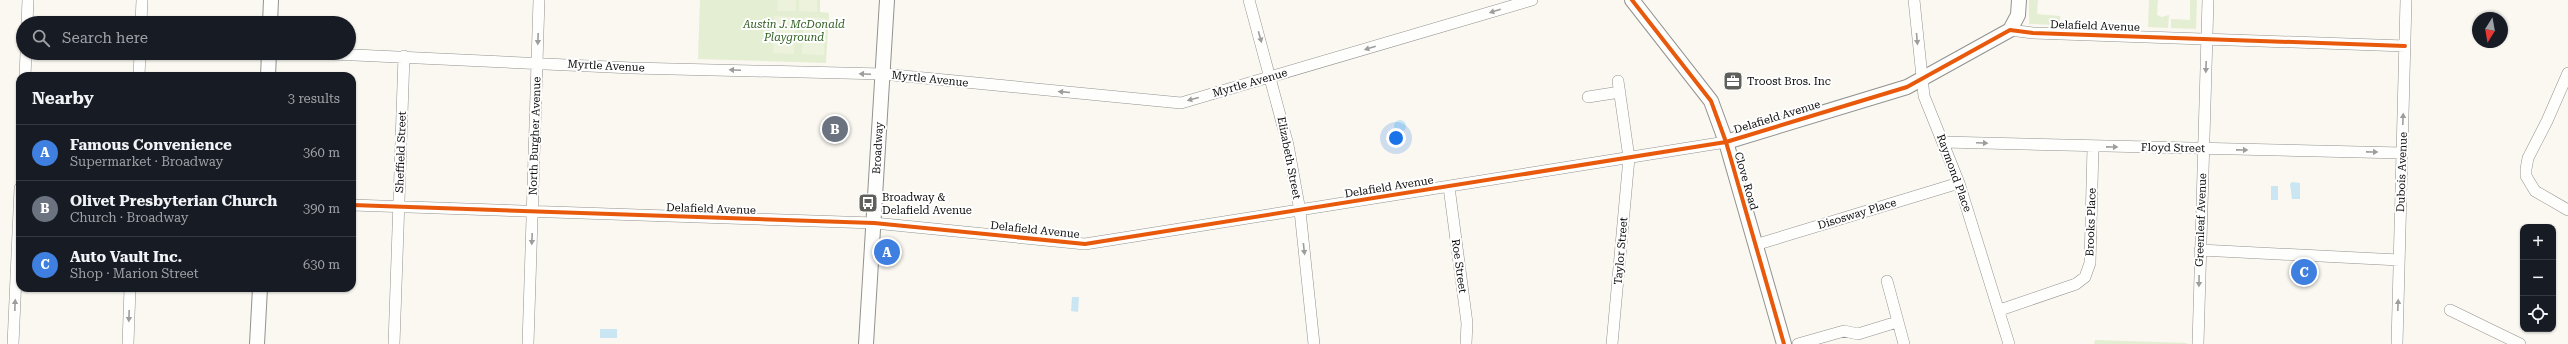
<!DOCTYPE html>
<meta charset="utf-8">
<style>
:root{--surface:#171b24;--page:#20242c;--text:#f1f3f6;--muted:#9ea1a6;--line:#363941;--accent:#ea580c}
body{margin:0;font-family:"Roboto Serif",serif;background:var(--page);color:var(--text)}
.controls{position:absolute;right:12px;bottom:12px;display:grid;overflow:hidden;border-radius:8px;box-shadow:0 1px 3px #0004}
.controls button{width:36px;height:36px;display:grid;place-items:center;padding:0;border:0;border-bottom:1px solid var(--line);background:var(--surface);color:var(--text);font:20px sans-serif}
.compass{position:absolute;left:2472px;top:12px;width:36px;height:36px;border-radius:50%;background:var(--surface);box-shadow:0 1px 3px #0004;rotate:191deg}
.you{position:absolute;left:1396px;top:138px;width:14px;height:14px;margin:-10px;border:3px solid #fff;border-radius:50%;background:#1a73e8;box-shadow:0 0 0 6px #1a73e833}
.badge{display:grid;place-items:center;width:26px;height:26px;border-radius:50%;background:var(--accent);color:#fff;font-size:13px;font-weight:700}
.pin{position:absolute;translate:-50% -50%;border:2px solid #fff;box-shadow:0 1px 4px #0006}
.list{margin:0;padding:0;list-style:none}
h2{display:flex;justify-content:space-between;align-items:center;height:52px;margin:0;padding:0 16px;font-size:17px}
h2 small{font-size:13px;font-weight:400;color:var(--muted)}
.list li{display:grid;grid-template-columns:26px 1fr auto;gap:12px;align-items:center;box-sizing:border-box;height:56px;padding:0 16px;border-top:1px solid var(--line)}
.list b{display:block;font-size:15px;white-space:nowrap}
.list p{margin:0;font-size:13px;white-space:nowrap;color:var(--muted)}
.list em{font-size:13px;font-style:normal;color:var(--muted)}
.icon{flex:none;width:22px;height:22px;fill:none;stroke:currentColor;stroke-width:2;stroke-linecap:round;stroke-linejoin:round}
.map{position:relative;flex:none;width:2568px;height:344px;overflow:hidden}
.search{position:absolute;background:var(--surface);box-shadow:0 1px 3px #0004;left:16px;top:16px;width:340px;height:44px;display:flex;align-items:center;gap:10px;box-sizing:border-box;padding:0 14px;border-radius:22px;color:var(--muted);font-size:15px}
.panel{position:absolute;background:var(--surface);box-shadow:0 1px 3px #0004;left:16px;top:72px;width:340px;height:220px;border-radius:12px}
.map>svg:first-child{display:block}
.green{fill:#e4eed2}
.pitch{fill:#edf2dc}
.water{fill:#c9e6f2}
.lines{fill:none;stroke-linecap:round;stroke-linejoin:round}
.minor-casing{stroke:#93928f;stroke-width:12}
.tertiary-casing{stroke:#93928f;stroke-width:16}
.minor{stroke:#fefefd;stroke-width:11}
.tertiary{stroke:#fefefd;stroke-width:14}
.cycleway-casing{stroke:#fff;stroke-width:6}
.cycleway{stroke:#e8590c;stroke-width:4}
.oneway{fill:#9d9d9d}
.labels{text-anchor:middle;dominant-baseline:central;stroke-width:4;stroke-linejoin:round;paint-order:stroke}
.park-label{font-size:11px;font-style:italic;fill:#306021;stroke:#fff}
.street-label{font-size:11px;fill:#0c0c0c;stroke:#fff}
.poi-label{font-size:11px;fill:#0c0c0c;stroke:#fff;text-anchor:start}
</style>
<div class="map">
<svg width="2568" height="344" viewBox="0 0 2568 344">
<rect width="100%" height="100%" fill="#faf8f1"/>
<!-- green -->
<path class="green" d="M700 0H820V12L829 13 826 63 698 59Z
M2029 0H2038L2037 14 2060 16V25L2029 24Z
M2149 0H2158L2157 15 2162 17 2169 15 2168 28 2148 27Z
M2190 0H2197L2196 29 2171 28V19L2190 20Z
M2095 340 2187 343V344H2094Z"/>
<!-- pitch -->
<path class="pitch" d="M778 0H796V11H777Z
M799 0H817V12L799 11Z
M774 16 796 17 794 54 773 53Z
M804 17 825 18 824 55 802 54Z"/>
<!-- water -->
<path class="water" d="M1394 126a6 6 0 1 1 12 0a6 6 0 1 1-12 0Z
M2292 182 2300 183V199H2292L2290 184Z
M2271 186H2278V200H2271Z
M1072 297H1079L1078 312 1071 311Z
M600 329H617V338H600Z"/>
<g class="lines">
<defs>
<path id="minor" d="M1249 0 1288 145 1300 211 1314 344
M1914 0 1924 96 1959 183 2009 344
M27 23 28 0
M141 23 142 0
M2010 30 2033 33 2405 46
M312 53 632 68 883 74 1181 103 1532 0
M2568 73 2547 121 2528 158 2526 169V176L2535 191 2568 210
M25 76 26 53
M139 76 140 53
M1588 97 1620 92
M1943 142 2402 153
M1449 187 1467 323 1466 344
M352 205 874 223 1085 244 1726 142
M1755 245 1959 183
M2200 250 2399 260
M1887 281 1904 344
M2000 310 2076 284 2085 277 2090 263 2093 147
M2450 310 2520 344
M13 344 20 188
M128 344 130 288
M394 344 404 56
M528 344 539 0
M1612 344 1629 158 1618 81
M1798 344 1844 331 1858 334 1897 322
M2198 344 2208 0
M2397 344 2406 0"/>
<path id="tertiary" d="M1632 0 1711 101 1726 142 1784 344
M270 23 271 0
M268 76 269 53
M1726 142 1907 87 2010 30 2018 15 2019 0
M257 344 260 288
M866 344 887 0"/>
</defs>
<!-- minor casing -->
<use href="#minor" class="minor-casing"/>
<!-- tertiary casing -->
<use href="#tertiary" class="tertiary-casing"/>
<!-- minor -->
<use href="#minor" class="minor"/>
<!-- tertiary -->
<use href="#tertiary" class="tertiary"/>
<defs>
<path id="cycleway" d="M1632 0 1711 101 1726 142 1784 344
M352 205 874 223 1085 244 1726 142 1907 87 2010 30 2033 33 2405 46"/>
</defs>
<!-- cycleway casing -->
<use href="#cycleway" class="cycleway-casing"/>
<!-- cycleway -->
<use href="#cycleway" class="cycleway"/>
</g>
<!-- one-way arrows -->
<defs><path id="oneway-solid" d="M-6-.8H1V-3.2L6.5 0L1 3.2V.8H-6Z"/></defs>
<g class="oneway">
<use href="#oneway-solid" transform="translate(1495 11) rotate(163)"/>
<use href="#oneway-solid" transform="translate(1260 37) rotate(74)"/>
<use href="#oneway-solid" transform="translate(538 39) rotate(92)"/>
<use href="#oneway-solid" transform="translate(1917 39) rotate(85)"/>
<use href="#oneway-solid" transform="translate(1370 48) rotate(163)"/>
<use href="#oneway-solid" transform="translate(2206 67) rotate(92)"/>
<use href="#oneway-solid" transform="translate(735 70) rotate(-178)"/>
<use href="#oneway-solid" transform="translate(865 74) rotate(-178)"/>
<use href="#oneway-solid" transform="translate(1064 92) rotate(-175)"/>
<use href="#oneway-solid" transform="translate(1193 99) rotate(165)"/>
<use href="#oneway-solid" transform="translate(2403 119) rotate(-88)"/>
<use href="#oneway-solid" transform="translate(1982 143) rotate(2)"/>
<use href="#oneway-solid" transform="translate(2112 147) rotate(1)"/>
<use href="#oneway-solid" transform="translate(2242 150) rotate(1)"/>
<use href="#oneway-solid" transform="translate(2372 152) rotate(1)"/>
<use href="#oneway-solid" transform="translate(532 239) rotate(92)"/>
<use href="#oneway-solid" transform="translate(1304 249) rotate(84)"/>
<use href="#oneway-solid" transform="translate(2199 281) rotate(91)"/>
<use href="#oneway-solid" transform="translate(15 305) rotate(-88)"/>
<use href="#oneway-solid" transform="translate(2398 305) rotate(-88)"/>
<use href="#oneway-solid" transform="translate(129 316) rotate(92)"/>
</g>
<!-- icons -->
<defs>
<symbol id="office-square" viewBox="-11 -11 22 22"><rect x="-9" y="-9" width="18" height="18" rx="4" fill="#5f5f5c" stroke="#fff"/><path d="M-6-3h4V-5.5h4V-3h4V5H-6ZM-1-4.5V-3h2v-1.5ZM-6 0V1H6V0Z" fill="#fff"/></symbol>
<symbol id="bus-square" viewBox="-11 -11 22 22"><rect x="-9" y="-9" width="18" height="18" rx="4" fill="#5f5f5c" stroke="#fff"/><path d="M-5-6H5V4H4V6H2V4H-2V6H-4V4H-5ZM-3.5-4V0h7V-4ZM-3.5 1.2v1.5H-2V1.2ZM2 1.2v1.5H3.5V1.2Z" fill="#fff"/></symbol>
</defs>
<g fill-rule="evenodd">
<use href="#office-square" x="1722" y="70" width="22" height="22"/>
<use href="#bus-square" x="857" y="192" width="22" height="22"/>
</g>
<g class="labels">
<!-- park labels -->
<g class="park-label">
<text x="794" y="24">Austin J. McDonald<tspan x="794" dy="13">Playground</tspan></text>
</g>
<!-- street labels -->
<g class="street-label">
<text transform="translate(2095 26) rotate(2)">Delafield Avenue</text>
<text transform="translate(606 66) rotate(3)">Myrtle Avenue</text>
<text transform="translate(930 79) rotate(6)">Myrtle Avenue</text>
<text transform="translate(1250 83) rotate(-16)">Myrtle Avenue</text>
<text transform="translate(1777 117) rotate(-17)">Delafield Avenue</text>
<text transform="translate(535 136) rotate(-88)">North Burgher Avenue</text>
<text transform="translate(878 148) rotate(-87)">Broadway</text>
<text transform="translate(2173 148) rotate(1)">Floyd Street</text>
<text transform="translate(401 152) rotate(-88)">Sheffield Street</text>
<text transform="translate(1289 158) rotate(79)">Elizabeth Street</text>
<text transform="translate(2402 172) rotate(-88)">Dubois Avenue</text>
<text transform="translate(1954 173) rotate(70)">Raymond Place</text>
<text transform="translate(1746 181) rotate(74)">Clove Road</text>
<text transform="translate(1389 187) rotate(-9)">Delafield Avenue</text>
<text transform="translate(711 209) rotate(2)">Delafield Avenue</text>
<text transform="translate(1857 214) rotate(-17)">Disosway Place</text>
<text transform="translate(2201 220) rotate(-88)">Greenleaf Avenue</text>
<text transform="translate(2091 222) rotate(-88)">Brooks Place</text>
<text transform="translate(1035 230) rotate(6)">Delafield Avenue</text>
<text transform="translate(1621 251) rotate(-85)">Taylor Street</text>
<text transform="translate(1459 266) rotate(82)">Roe Street</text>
</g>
<!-- poi labels -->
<g class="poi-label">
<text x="1747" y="81">Troost Bros. Inc</text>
<text x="882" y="197">Broadway &amp;<tspan x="882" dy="13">Delafield Avenue</tspan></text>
</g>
</g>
</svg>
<div class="controls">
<button>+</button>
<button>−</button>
<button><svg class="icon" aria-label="locate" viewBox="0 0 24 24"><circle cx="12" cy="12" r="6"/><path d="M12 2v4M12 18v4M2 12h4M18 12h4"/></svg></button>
</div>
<svg class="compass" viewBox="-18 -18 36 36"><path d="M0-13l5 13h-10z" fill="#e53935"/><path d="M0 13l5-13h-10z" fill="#9ea1a6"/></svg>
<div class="you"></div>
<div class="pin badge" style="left:887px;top:252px;background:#3f7fe0">A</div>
<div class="pin badge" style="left:835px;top:129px;background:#6b7280">B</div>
<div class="pin badge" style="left:2304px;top:272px;background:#3f7fe0">C</div>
<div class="search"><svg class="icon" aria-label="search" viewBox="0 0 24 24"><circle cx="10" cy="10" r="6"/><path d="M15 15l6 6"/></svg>Search here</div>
<section class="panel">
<h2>Nearby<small>3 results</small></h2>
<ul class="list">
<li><span class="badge" style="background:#3f7fe0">A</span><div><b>Famous Convenience</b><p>Supermarket · Broadway</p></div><em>360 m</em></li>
<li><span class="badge" style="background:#6b7280">B</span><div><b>Olivet Presbyterian Church</b><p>Church · Broadway</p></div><em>390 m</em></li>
<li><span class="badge" style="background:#3f7fe0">C</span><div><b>Auto Vault Inc.</b><p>Shop · Marion Street</p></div><em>630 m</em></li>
</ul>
</section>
</div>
